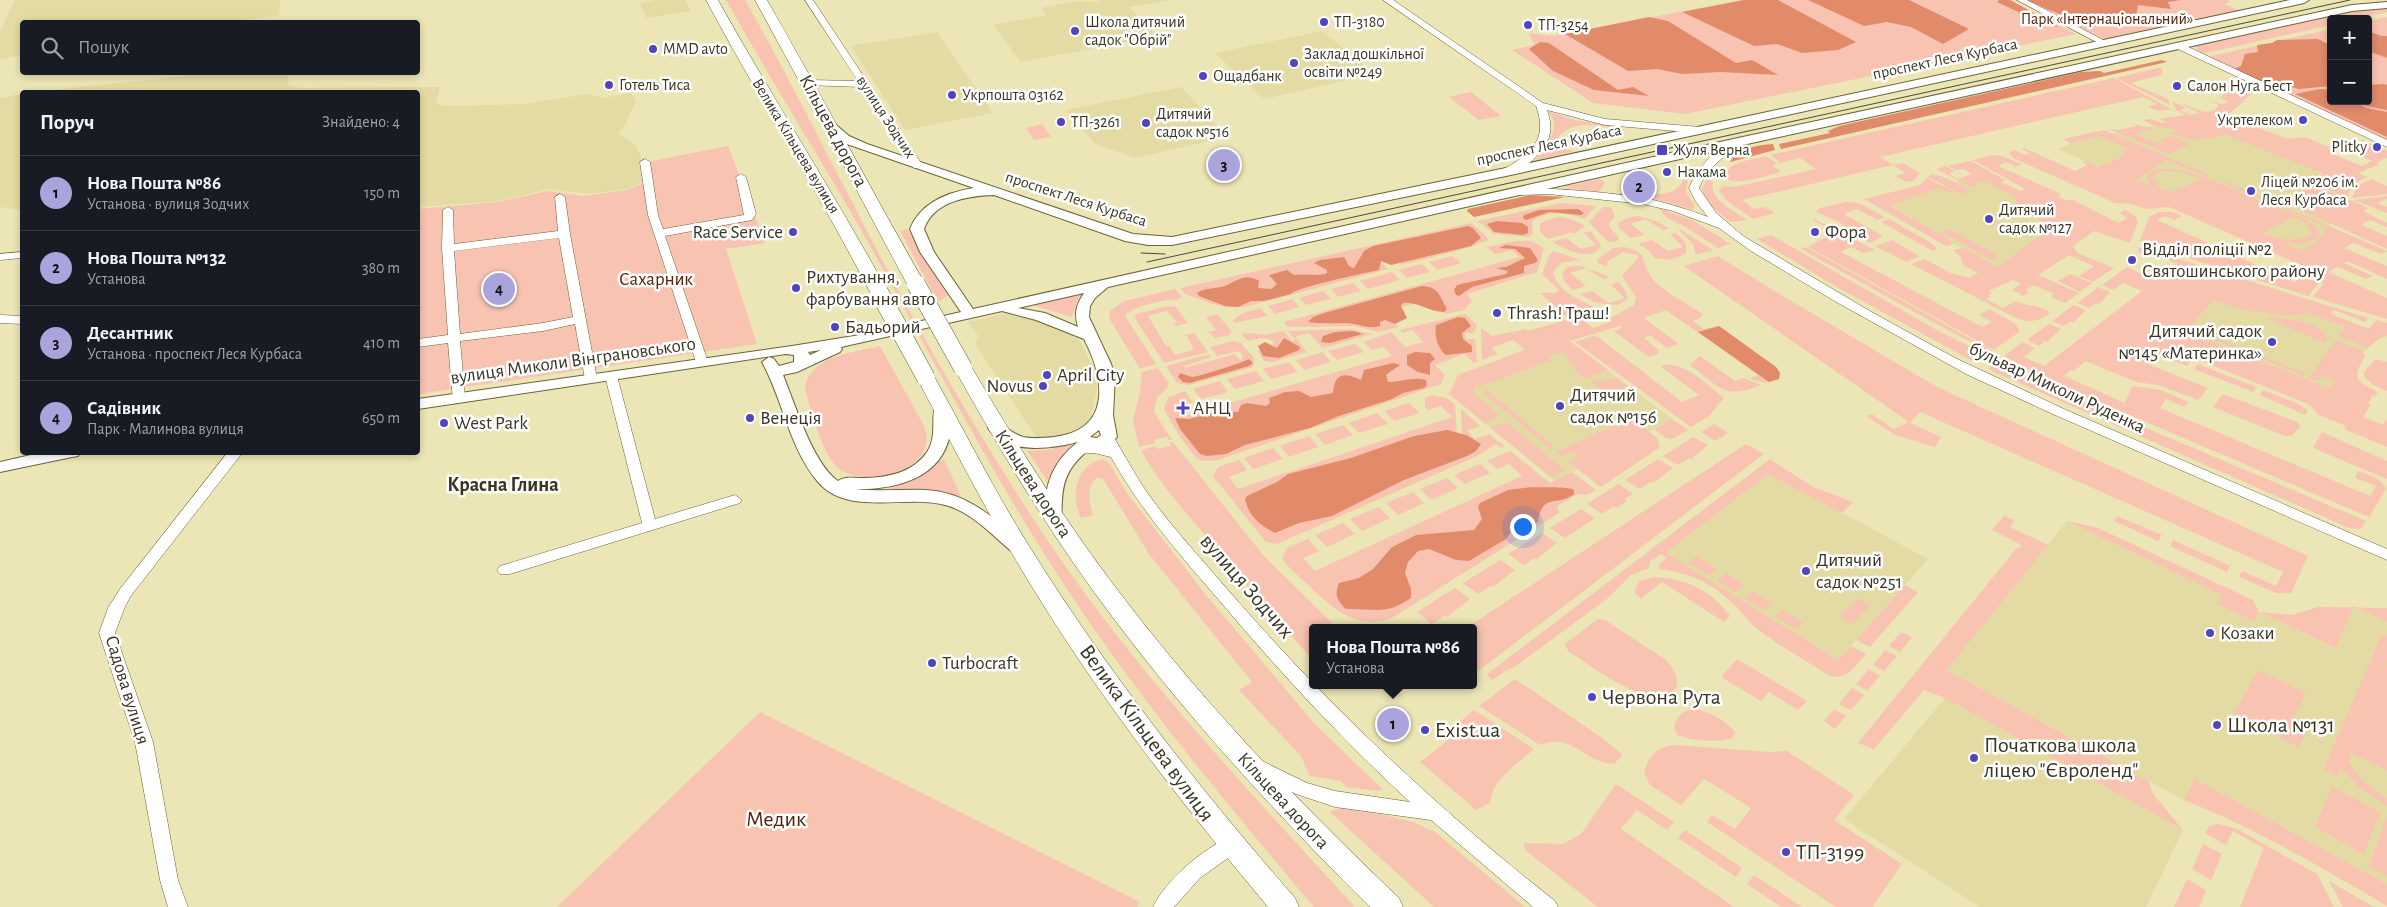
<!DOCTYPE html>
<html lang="uk">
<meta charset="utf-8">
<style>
:root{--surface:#171b24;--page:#242831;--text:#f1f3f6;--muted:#9ea1a6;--line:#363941;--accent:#a9a5dc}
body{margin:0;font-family:"Alegreya Sans",sans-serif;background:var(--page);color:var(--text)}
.controls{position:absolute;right:15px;top:15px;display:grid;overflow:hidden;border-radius:5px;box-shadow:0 2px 8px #0003}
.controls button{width:45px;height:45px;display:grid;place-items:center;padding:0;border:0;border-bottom:1px solid var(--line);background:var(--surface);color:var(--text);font:25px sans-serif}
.you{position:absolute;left:1522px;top:526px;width:18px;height:18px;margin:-12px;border:4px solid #fff;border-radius:50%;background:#1a73e8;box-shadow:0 0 0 8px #1a73e833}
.badge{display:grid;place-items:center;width:32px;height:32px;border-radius:50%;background:var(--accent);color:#111;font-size:16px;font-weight:700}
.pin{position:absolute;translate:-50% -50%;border:2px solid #fff;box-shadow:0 1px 5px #0006}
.popup{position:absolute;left:1309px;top:624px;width:168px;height:65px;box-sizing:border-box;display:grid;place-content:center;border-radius:5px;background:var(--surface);filter:drop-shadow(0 1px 4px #0005);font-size:16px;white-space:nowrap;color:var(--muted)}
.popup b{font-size:19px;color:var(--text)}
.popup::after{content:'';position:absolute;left:50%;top:100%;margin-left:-10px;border:10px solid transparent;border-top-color:var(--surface)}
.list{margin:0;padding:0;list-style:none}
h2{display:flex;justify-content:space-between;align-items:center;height:65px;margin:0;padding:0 20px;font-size:21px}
h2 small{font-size:16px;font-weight:400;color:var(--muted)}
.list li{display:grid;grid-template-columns:32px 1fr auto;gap:15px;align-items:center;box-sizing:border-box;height:75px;padding:0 20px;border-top:1px solid var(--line)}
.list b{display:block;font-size:19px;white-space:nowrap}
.list p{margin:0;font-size:16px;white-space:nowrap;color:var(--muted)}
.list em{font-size:16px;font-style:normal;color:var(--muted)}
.icon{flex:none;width:28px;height:28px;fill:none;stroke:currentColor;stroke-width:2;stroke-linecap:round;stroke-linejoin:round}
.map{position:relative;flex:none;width:2387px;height:907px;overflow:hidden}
.search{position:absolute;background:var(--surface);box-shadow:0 2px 8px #0003;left:20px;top:20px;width:400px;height:55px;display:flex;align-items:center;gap:12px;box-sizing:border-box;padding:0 18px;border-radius:5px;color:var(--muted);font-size:19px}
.panel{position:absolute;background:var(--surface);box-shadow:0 2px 8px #0003;left:20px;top:90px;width:400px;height:365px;border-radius:5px}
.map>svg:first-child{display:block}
.built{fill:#e3dba3}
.green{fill:#f8c4b1;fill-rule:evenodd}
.forest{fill:#e18b6b}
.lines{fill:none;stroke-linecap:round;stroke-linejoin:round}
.minor-casing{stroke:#696337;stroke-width:1}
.major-casing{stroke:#696337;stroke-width:2}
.highway-casing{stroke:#696337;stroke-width:1}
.minor{fill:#fff;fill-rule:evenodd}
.major{fill:#fff;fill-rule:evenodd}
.highway{fill:#fff;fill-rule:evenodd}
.tram{stroke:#504d36;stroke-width:1}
.highway-bridge-casing{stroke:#696337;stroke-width:19;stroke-linecap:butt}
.highway-bridge{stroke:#fff;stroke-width:18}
.poi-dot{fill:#5045bc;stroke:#fff;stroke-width:2}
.labels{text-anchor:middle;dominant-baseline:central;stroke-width:5;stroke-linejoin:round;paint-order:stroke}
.far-park-label{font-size:16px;fill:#57210a;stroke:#fff}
.far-poi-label{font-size:16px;fill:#383522;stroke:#fff;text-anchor:start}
.far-street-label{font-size:16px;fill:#383522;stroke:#fff}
.street-label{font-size:19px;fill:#383522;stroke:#fff}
.poi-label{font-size:19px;fill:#383522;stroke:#fff;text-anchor:start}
.park-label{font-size:19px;fill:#57210a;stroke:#fff}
.neighbourhood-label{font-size:20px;font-weight:bold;fill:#383522;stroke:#fff}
.near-street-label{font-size:22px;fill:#383522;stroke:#fff}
.near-poi-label{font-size:22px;fill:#383522;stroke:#fff;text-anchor:start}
.near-park-label{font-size:22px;fill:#57210a;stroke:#fff}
</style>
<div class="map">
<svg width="2387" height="907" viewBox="0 0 2387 907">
<rect width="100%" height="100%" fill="#ece5b5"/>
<!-- built -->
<path class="built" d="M15 0H280L279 15 230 22H22V55L0 59V31Z
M655 0H685L691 11 646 18 640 3Z
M1098 0H1169L1129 7 1158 36 1021 62 993 25 1047 15 1041 8 1077 1 1099 2Z
M1322 31 1375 74 1264 99 1215 53Z
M937 32 993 113 905 130 851 46Z
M289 72 288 85 299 88 440 87 436 104 448 106 525 104 588 94 603 98 631 93 636 101 622 130 618 133 637 147 642 161 646 181 627 189 587 194 550 189 498 201 418 207V92H35L211 73Z
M1181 87 1228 137 1135 158 1097 145 1065 110Z
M22 94V210L0 207V98Z
M2190 119 2358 173 2346 199 2319 241 2299 254 2058 149 2082 139Z
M1977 175 2092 232 2022 281 1948 241 1947 238 1888 205Z
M2205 273 2375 335 2331 405 2149 332Z
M1013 312 1067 329 1078 337 1095 371 1097 389 1090 418 1084 428 1068 437 1037 439 975 344 979 337 968 322Z
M1566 339 1672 419 1555 481 1449 394 1458 375 1525 350Z
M1768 473 1928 559 1838 660 1669 555 1668 551Z
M2067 521 2223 595 2218 604 2253 621 2259 612 2335 648 2354 606 2387 622V884L2195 779 2184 800 1947 670Z
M1945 698 2183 830 2146 907H1980L1844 819Z"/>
<!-- green -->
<path class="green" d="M726 0H745C783 66 816 133 851 200 909 314 973 428 1044 535 1134 670 1246 788 1355 907H1314C1232 810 1150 712 1079 607 991 478 923 337 845 202 805 134 764 68 726 0Z
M1742 0H2010L2076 34 1685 114 1593 103 1512 50 1534 45 1529 33 1553 36Z
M2025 0H2227L2231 2 2224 4 2241 11 2104 40Z
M2387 8V12L2357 19H2331V25L2201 54 2196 48V46L2366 9Z
M2387 17V143L2207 57 2331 29V101H2368V21Z
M2162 67V75L2130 83 2168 99 2170 105 2116 78Z
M2114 78 2171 109 2159 111 2148 107 2157 104 2143 97 1880 157 1893 165 1903 163 1920 173 1915 180 1906 182 1896 176 1906 173 1893 165 1742 200 1754 209 1765 207 1775 213 1753 219 1727 201 1719 190 1723 186 1735 187 1816 169 1800 158 1781 163 1770 155Z
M2243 82 2257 89 2227 116 2288 139 2305 137 2329 147 2330 153 2362 166 2372 161 2344 149 2341 145 2351 142 2365 148 2372 146 2360 140H2363L2387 151V158L2377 162 2378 165 2358 173 2367 177 2353 184 2347 197 2313 183 2315 181 2312 180 2324 174 2224 134 2212 139 2205 137C2192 142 2184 138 2171 133L2176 130C2164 126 2155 129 2144 120L2151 119 2162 123 2166 122 2159 119 2185 115 2176 110 2172 101 2186 108 2180 110 2190 115 2199 113 2179 103C2193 106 2208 120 2219 105L2209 101 2221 104 2228 102 2220 97Z
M1471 92 1501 116 1479 120 1449 97Z
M1548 111 1574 120 1622 127 1619 130C1600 125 1574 120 1559 136V142L1549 140C1556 128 1556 122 1548 111Z
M1042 124 1051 137 1034 140 1026 128Z
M2133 124 2150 128 2152 131 2145 130 2136 134 2160 144 2164 142 2160 140 2170 136 2189 144 2169 154 2109 129 2118 130 2136 126Z
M2104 130 2209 175 2206 176 2166 160 2134 182 2140 181 2152 186 2147 177 2150 172C2165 166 2181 170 2197 174L2309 221 2320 233 2319 238 2302 244 2283 242 2300 250 2298 252 2318 241 2327 227 2223 183 2226 182 2387 251 2381 254 2353 243 2344 248 2387 266V279L2347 261 2344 263 2373 276 2366 279 2337 267 2328 272 2387 298V319L2313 297 2324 283 2295 272 2310 269 2169 207 2147 209 2131 204 2115 203 2013 158 2009 153 2014 150 2025 155 2031 153 2022 149 2024 148 2075 171 2088 165 2082 162 2085 161 2098 167 2120 158 2127 148 2099 136 2071 143 2063 139ZM2161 171 2182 172 2202 179 2171 192 2160 188 2153 178 2155 174ZM2294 217 2305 223 2312 232 2311 236C2295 242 2278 240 2263 233Z
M728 146 765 243 726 249 757 344 418 394V209L498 202 548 191 584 196 627 190 648 181 642 163Z
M1546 146 1575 151 1535 160Z
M1993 155 2002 156 2022 164 2016 167 2006 162 1998 166 2061 194 2058 197 2067 201 2071 199 2118 223 2128 218 2119 213 2125 210 2135 216 2138 222 2130 243 2094 231 2073 246 2077 253 2114 268 2093 282 2079 276 2094 266 2069 255 2038 275 2079 293 2065 303 2051 297 2054 294 2034 285 2026 290 2029 292 2024 296 2012 290 2021 284 2013 280 1989 291 1992 293 1989 295 1991 296 1986 299 2003 308 2016 301C2026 306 2036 305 2047 310L2049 314C2037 322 2030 323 2016 318L1911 264 1925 259 1950 273 1969 278 1978 273 1964 266 1960 256 1953 250 1964 248 1998 267 2052 226 2025 212 2035 207 2026 203 2022 205 2028 208 2021 211 2016 208 2015 197 1983 181 1977 183 1978 186 1972 187 1936 169 1946 166 1954 171 1949 174 1958 179 1972 174 1963 169 1956 170 1948 166 1971 161 2005 180 2001 182 2020 191 2025 189 1973 160Z
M1766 156 1777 164 1772 165 1781 172C1768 175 1734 188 1724 177 1728 161 1752 160 1766 156Z
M1931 174 1941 176 1971 190 1961 194 1928 177Z
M1684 177 1688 178 1686 192 1695 206 1693 210 1653 198 1638 196V193C1653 195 1680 197 1684 177Z
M1927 178 1954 192 1950 193 1939 188 1889 206 1947 238 1953 244 1946 246 1864 199 1920 185Z
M1600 179 1605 182 1599 192 1562 187Z
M1707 179 1713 182C1709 200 1734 211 1747 220L1730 222C1718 212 1706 204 1702 189Z
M2371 179 2387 186V194L2352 198 2357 186Z
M2312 185 2343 197 2285 198Z
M2387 196V199L2377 203 2387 207V213L2354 200Z
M2289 200H2351L2368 208 2363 211 2387 223V227L2370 220 2361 225 2387 236V249L2284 202Z
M1847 202 1859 203 1885 217 1877 220 1857 209 1844 214 1883 236 1870 243 1842 228 1844 225 1841 223 1816 212 1820 208Z
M1561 203 1596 206 1584 219C1568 213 1546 209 1532 222L1533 234 1528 237 1494 234 1478 221Z
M1603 207 1612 208 1615 217 1610 221 1609 226 1619 238 1616 242 1607 241 1589 222Z
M1658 208 1693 220 1730 244 1718 248 1682 225 1667 218Z
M2159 212H2172L2183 216 2174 220 2165 216 2157 220 2294 282 2303 277 2319 283 2308 296 2144 244 2140 241 2149 217Z
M1638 216 1656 221 1669 228 1663 230 1645 219 1630 224 1645 235 1631 238 1619 228 1618 223 1630 217Z
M1559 217 1571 219 1585 226 1574 234 1572 232 1548 239 1540 232V224L1547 220Z
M1814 219 1875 250 1863 253 1851 247 1841 252 1982 327 1992 322 1979 315 1989 309 2014 323 2019 329V332L1994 350 1808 247 1835 232 1814 221Z
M1889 219 1933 244 1937 249 1933 251 1881 222Z
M1471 223 1487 237 1488 240 1471 247 1402 265 1398 261 1376 257 1388 269 1248 306C1225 311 1206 302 1184 293L1181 288Z
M1676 227 1713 250 1699 254H1695L1694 245Z
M907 229 949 295 938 302 900 231Z
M1949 229 1999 256 1991 260 1941 232Z
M1591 231 1601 246C1592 263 1564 249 1552 242L1566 238 1581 249 1596 245 1584 233Z
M1676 233C1682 239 1690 245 1685 254L1670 260 1655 258 1648 250 1638 244 1652 240 1668 251 1683 247 1670 234Z
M1771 235 1933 328 1987 355 1976 363 1842 290 1757 239Z
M1892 240 1919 256 1907 262 1875 246Z
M1515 241H1532L1544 248 1537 272 1467 294 1472 301 1464 310 1445 314 1430 300 1385 311 1398 327 1379 332 1354 326 1288 327 1284 322 1520 257 1511 250 1495 254 1487 247Z
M1623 247C1649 250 1640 263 1652 278 1660 289 1690 306 1703 314L1700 318 1693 321 1703 329 1719 326 1776 367 1780 373 1779 379 1766 383 1749 379 1758 375 1666 310 1644 318 1679 344 1667 348 1650 335 1644 338 1659 350 1658 354 1649 357 1614 331 1622 328 1620 326 1573 340 1567 339 1608 370 1584 379 1573 367 1575 366 1566 359 1569 357 1562 352 1548 357 1552 360 1478 387 1475 386 1473 392 1499 416 1485 423 1449 394 1458 375 1525 350 1513 340 1491 348 1498 354 1482 360 1481 328 1492 336 1526 329 1528 331 1569 319 1540 293H1555L1559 290 1542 274 1550 254 1554 251 1580 260 1561 263 1553 272C1559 295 1582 299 1600 311L1580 317 1593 328 1612 321 1610 318 1634 305 1636 297 1622 276 1638 258 1637 255 1623 252 1608 261 1607 267 1598 263 1597 260 1613 248Z
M1806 247 1993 351 1991 352 1938 325 1801 249Z
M2140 247 2368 318 2365 322 2334 310 2331 314 2369 329 2376 320 2387 323V336L2380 338 2368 348 2341 337 2339 335 2345 327 2305 312 2301 315C2270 316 2243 311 2213 300L2186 332 2316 383 2335 399 2321 385 2331 387 2335 381 2322 376 2317 381 2309 378 2336 340 2361 350 2365 356C2352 378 2355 381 2378 392L2374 397 2372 396 2368 403 2371 404 2363 417 2383 425 2387 419V447L2344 429 2346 426 2318 415 2311 406 2303 402 2174 350 2172 353 2191 361 2187 366 2157 354 2148 364 2208 388 2198 400 2158 385 2136 382 2086 361 2074 371 2070 370 2064 376 2125 403 2131 388 2134 386 2160 390 2189 402 2184 407 2166 399 2160 408 2370 496 2376 486 2355 478 2358 471C2368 475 2382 478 2386 489L2369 517 2052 382 2004 356 2023 342 2035 348 2024 357 2044 366 2142 291 2123 283 2113 290 2102 285 2127 267 2157 281 2178 264 2158 256 2156 258 2138 252Z
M1452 256 1461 263 1437 270 1429 262Z
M1718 256 1781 295 1937 387 2308 556 2291 593H2276L2239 577 2242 571 2276 586 2283 572 1920 412 1910 423 1941 437 1935 447 1895 435 1866 416 1872 414 1893 429 1909 422 1684 266Z
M1422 264 1430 272 1407 278 1399 270Z
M1581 266 1610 277 1603 279 1586 268 1570 273 1586 286 1572 290 1564 281 1562 273 1568 267Z
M1392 272 1400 280 1368 289 1360 281Z
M2070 274 2092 283 2080 292 2058 281Z
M1618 282 1625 290 1628 298 1618 305 1597 303 1579 294 1592 291 1609 303 1625 298 1611 285Z
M1353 283 1361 291 1338 297 1331 289Z
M2098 287 2110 292 2099 304 2096 303 2089 308 2078 303Z
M1175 289 1182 296 1177 300C1167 298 1130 307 1125 316L1156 364 1140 369 1109 318 1110 311 1124 301Z
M1088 290 1077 302 1072 317 1029 304Z
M1323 291 1331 299 1306 305 1299 298Z
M1292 299 1299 307 1275 314 1268 306Z
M2074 305 2086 310 2073 323 2071 321 2064 326 2052 321Z
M1167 306 1176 307 1188 323 1176 326 1174 324 1177 322 1167 311 1148 316 1166 346H1169L1175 355 1194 350 1187 336H1183L1194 333 1208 352 1164 363 1134 317 1137 314Z
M1261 308 1267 316 1234 323 1233 320 1243 313Z
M1217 314 1232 332 1229 335 1215 338 1208 332 1216 330 1206 317Z
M1465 314 1477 325 1474 333H1465L1466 339H1475L1477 362 1474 363 1464 354 1435 365 1445 375 1441 384 1218 460C1211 461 1204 462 1198 459 1190 453 1167 417 1164 408L1169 397 1185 391 1193 402 1178 406 1185 416 1392 356 1384 347 1371 350 1364 342 1391 332 1405 347 1423 342 1413 330 1402 333 1400 330Z
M2266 318C2283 318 2320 320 2328 339L2325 343Z
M2049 324 2061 329 2047 342 2045 341 2039 346 2027 340Z
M1351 329 1372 334 1323 348 1309 333 1295 337 1307 352 1272 362 1264 361 1258 351 1272 347 1274 341 1264 338 1248 341 1241 334 1250 333 1265 335 1284 331 1292 341 1295 340 1288 331Z
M2194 329 2306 374 2304 376 2192 331Z
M1593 336 1598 337 1682 402 1699 395 1660 366C1684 359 1706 385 1724 398L1709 416 1691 427 1575 342Z
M1234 341 1241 343 1254 358 1253 367 1188 385 1177 383 1166 366 1209 354 1211 357 1184 366 1185 368 1235 354 1241 361 1243 355 1238 351 1217 356 1210 347Z
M1355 344 1364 352 1337 360 1328 351Z
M880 346 923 424C945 471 859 493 834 464 822 450 807 403 805 385 815 354 853 353 880 346Z
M1323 352 1331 362 1304 370 1296 360Z
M1700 356 1735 381 1743 378 1761 385C1723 400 1720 387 1690 365Z
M2375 359 2387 362V391L2373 385 2364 376V372Z
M1999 360 2049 387 2366 521 2361 529 2349 528 1992 371 1988 368Z
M1289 362 1297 372 1271 379 1263 369Z
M2198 364 2256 387 2253 392 2194 369Z
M1158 368 1169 383 1168 387 1157 398 1154 412 1172 440H1169L1167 437 1154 440 1155 443 1139 447 1133 421 1140 392 1142 372Z
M1256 371 1264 381 1235 389 1227 379Z
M1617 378 1628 386C1615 391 1601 396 1592 381Z
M1220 381 1228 392 1201 399 1193 389Z
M2263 390 2299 404 2308 411 2305 415 2260 395Z
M1488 391 1554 446 1550 448 1483 393Z
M2223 394 2297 422 2301 426 2291 436H2285L2213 407Z
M1432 395 1447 398 1455 405 1457 435 1462 437 1461 409 1480 426 1467 431 1475 439 1489 434 1504 446 1501 448 1496 444 1477 456 1277 544 1266 542 1213 476 1218 467 1239 460 1247 470 1229 477 1238 489 1452 417 1441 406 1428 410 1425 407V398Z
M1409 403 1420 413 1394 421 1384 411Z
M1377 413 1388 424 1359 433 1349 423Z
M1630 418 1657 438 1660 445 1659 448 1601 487 1568 462 1579 457 1573 452 1562 456 1556 452Z
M1672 419 1688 430 1672 439 1666 438 1654 429Z
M1506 422 1565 470 1551 477 1491 428Z
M1714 424 1728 433 1715 441 1701 432Z
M1343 425 1353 435 1325 445 1315 434Z
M2322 432 2387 461V479L2313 448Z
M1309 436 1318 447 1289 457 1280 446Z
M1693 437 1708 445 1691 459 1689 458 1678 465 1663 456Z
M1170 442H1173L1263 555 1337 628H1313V660C1276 619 1240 578 1205 535 1182 508 1157 481 1141 450L1156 446 1158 449 1171 446Z
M1075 444 1047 480 1027 451 1046 450Z
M1746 444 1764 454 1473 675V628H1466Z
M1273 448 1283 459 1253 469 1244 458Z
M1510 451 1550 483 1572 472 1596 490 1587 495 1578 494 1557 506 1559 513 1392 618C1355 631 1331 607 1306 583 1298 575 1287 567 1282 558L1287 548 1308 539 1319 551 1303 558 1315 571 1522 476 1509 464 1497 469 1487 461Z
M1103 459 1109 463 1127 493 1206 595 1314 723 1382 789 1380 791 1346 787 1341 781 1310 776 1301 756 1239 690 1252 682 1149 554 1103 479 1097 477C1086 488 1089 501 1093 515L1081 518C1071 498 1075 464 1103 459Z
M1658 459 1673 468 1653 483 1651 482 1640 489 1625 480Z
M1770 459 1813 487 1853 502 1842 513 1768 474 1668 551 1669 555 1838 660 1851 646 1866 654C1855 666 1848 680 1830 676 1806 660 1778 646 1755 627 1747 620 1740 610 1731 602 1712 583 1685 571 1658 569L1660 563 1667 558 1661 554 1650 561 1649 568 1631 575 1607 599 1513 668 1507 670 1493 680 1486 675Z
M944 460 962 498 939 491 890 490 889 488C901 485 913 481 924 474 931 470 936 461 944 460Z
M1480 464 1490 473 1464 484 1454 475Z
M1447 478 1458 488 1431 500 1420 489Z
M1618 484 1633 494 1625 499 1627 501 1616 508 1614 506 1602 514 1587 504Z
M1413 492 1424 503 1398 515 1386 503Z
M1379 507 1390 518 1362 531 1350 519Z
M1581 509 1595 518 1565 538 1550 528Z
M2004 516 2015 520 2010 527 2048 545 1947 670 2149 781 2153 794 2183 830 1945 698 1924 690 1874 749 1858 743 2016 549 2023 546 1992 530Z
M2117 516 2162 535 2158 541 2114 521Z
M2067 521 2098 528 2253 600 2259 612 2292 615 2318 607 2387 608V622L2354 606 2336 648 2259 612 2253 621 2217 604 2222 595Z
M1343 523 1355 534 1327 547 1315 535Z
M1542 533 1557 543 1537 559 1534 558 1524 565 1508 554Z
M2173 540 2230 566 2227 572 2170 546Z
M1697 556 1717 569 1709 576 1688 563Z
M1500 560 1515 570 1493 587 1491 586 1478 594 1463 583Z
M1726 573 1744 585 1736 592 1717 581Z
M1654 577C1685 579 1712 590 1730 616L1724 622 1662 582 1641 599 1634 592 1639 581Z
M1905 585 1918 592 1870 647 1856 640Z
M1455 588 1470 599 1447 617 1445 615 1432 624 1417 612Z
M1752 590 1772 603 1764 610 1744 598Z
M1858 598 1870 606 1852 624 1840 616Z
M1782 610 1803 622 1796 629 1775 616Z
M1598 619 1605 620 1666 660C1672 667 1680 678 1676 688 1662 721 1586 662 1568 651L1565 644Z
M1901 632 1912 637 1900 652 1889 646Z
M2382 634 2387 636V662L2385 664 2387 665V770L2351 753 2349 762C2358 778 2371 790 2387 798V806L2359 787 2341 768 2337 776 2324 769Z
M1885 650 1897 656 1884 671 1873 665Z
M1737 659 1807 701 1798 710 1769 692 1761 701 1721 677Z
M1869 669 1880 676 1867 691 1856 684Z
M2258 670 2306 693 2291 724 2306 732 2299 747 2234 714Z
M1515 679 1601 737 1623 755 1614 764C1583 763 1574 732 1540 745L1479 706Z
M1852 688 1864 695 1851 710 1839 704Z
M1693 709C1708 711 1726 720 1735 732L1733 738C1718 743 1692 741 1677 735L1674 728C1677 716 1681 712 1693 709Z
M1834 709 1846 716 1835 729 1824 721Z
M1474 710 1534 749C1517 764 1492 780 1490 803L1476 810 1420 762 1447 741 1457 724Z
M760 712 1140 902 1137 907H557Z
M1674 745 1769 752 1787 751 1854 795 1834 820 1902 864 1872 907H1836L1707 822 1712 815 1735 829 1751 808 1704 779 1681 805 1650 785 1644 773C1648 756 1657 747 1674 745Z
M2195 779 2387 884V906C2321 867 2255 828 2184 800Z
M1616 784 1674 822 1667 830 1637 810 1621 829 1734 907H1598L1525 850 1524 843 1563 844 1581 834Z
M2332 787 2380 812 2364 854 2315 827Z
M1345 806 1413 822 1435 832 1525 907H1434L1330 812Z
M2387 816V876L2369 866Z
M2218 824 2237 829 2317 874 2334 907H2240L2264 848 2233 831 2226 845 2205 833 2210 826Z
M1685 830 1742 868 1736 877 1678 838Z
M2203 844 2222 854 2211 880 2192 869Z
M1754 875 1802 907H1781L1747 884Z
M2187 879 2206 890 2199 907H2174Z
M2329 881 2374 907H2343Z"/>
<!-- forest -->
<path class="forest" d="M1744 0H1778L1856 42 1838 50 1802 53 1777 44 1754 46 1682 12Z
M1808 0H1909L1969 29 1943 44 1911 27 1887 22 1864 26Z
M1999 0H2010L2059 27 2046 25 1997 2Z
M2025 0H2181L2168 2 2171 9 2138 5 2136 17 2091 27Z
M1649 17 1668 21 1736 63 1752 60 1778 75 1721 72 1682 74 1657 69 1628 71 1565 34Z
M2368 31 2381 36H2387V58L2368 51Z
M2318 39 2328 44 2331 49V86L2299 89 2273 82 2264 83 2234 69 2241 66 2245 54 2258 52 2257 45 2272 43 2277 40Z
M1540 42 1549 43 1618 90 1633 87 1649 96 1594 90 1553 71 1529 49Z
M2162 60 2167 62 1781 149 1779 144 1830 133 1828 131 1839 126 2081 72 2100 71 2104 73Z
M2384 84 2387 85V110L2366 106 2357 101H2368V85Z
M2320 89 2331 90V101H2351L2367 108 2387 112V137L2295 94Z
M1773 144 1775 150 1730 162C1738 148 1758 145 1773 144Z
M1531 195 1565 197 1474 217 1467 211 1468 209Z
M1578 209 1584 213 1581 215 1549 212 1526 220 1523 218 1524 215 1539 210Z
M1497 221 1522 223 1528 227V233L1523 235 1494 232 1487 224Z
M1468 226 1473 228 1481 238 1471 246 1391 265 1381 261 1379 270C1365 273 1297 287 1291 294L1264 301H1251L1238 307 1225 306 1199 296 1197 293C1207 287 1215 289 1225 286 1236 281 1246 272 1259 281L1258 288 1271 289 1277 284 1269 275 1287 270 1294 275C1304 273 1320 277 1327 273V270L1314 263 1320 260 1344 257 1349 266 1354 268 1364 251 1373 246Z
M1506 245 1530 248 1538 260 1535 263 1524 266V273L1472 287 1459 296 1456 295 1454 290 1457 285 1506 274 1508 271 1496 268 1506 267 1525 258 1515 249 1499 248Z
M1422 286C1439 287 1439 295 1447 309L1444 312C1428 312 1418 301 1403 303L1401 306 1407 318 1395 324 1385 320 1380 322V326C1369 330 1357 323 1345 323 1332 323 1321 324 1308 322L1313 317 1324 313Z
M1458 317 1465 318 1471 326 1462 333 1463 339 1472 346V352L1446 355C1438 349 1434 336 1436 325Z
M1719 326 1776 367 1780 373 1779 379 1769 382 1698 332Z
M1353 331 1363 334 1330 343 1321 342 1323 336 1335 332Z
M1284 338 1300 347 1299 350 1279 358 1263 356 1258 346 1265 342 1277 348Z
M1415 352 1430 353 1435 359 1430 363V375L1418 372 1407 365V355Z
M1249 359 1253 363 1249 366 1190 383 1183 382 1178 377 1180 373C1184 374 1188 376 1192 377 1197 377 1242 363 1249 359Z
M1393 363 1400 365 1386 375 1388 382C1401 382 1413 376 1426 380L1427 385 1424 388 1403 393 1392 399 1339 416 1310 428 1245 445 1226 454 1207 456 1200 454 1180 429 1175 418 1189 419 1221 411 1238 412 1241 405 1247 403 1266 406 1270 403 1269 398 1285 392 1299 391 1311 397 1333 393C1335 373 1343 372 1361 380L1364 370Z
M1447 430 1466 435 1481 444 1476 451 1467 456 1404 480 1332 516 1299 523 1275 533C1260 525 1249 517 1245 499L1247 496 1277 482 1288 474 1351 458 1414 436Z
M1532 487C1542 488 1567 486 1574 490V494C1558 507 1542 492 1538 522L1511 532 1506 539 1469 561 1456 560 1429 549 1418 551 1408 562 1405 573 1411 589V598C1385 616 1375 608 1346 609 1337 600 1334 595 1339 583L1359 578 1373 569 1392 547 1416 535 1474 530 1482 519 1478 507 1480 503 1508 490Z"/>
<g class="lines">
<defs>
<path id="minor" d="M805 0H813L923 166 922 168H914L861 87 805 85 803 83 808 80 858 81Z
M1383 0H1393L1543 103 1605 119 1700 127 1705 130 1700 133 1605 125 1547 110C1550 119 1552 128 1549 137 1545 151 1518 178 1502 174V170C1530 155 1549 140 1536 106Z
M2017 0H2027L2109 43 2102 45Z
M2178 45H2184L2387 140V147L2178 49Z
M1738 139 1743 142 1742 144C1724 156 1707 168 1699 188L1716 213 1743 236 1868 310 1955 358 2064 409 2387 549V560L2055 415 1968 375 1838 303 1751 251 1719 228 1673 211 1643 204 1549 194 1522 195 1517 192C1526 183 1627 195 1645 198 1667 203 1687 209 1708 217L1696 202 1689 188C1697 169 1717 145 1738 139Z
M645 159 650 162 658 215 663 229 744 215 736 177 741 174 746 177 756 214 752 220 665 236 708 362 706 365H698L696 362 648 215 640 162Z
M560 194 565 197 570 234 597 379 591 383 585 379 575 324 543 331 460 341 465 398 463 401H453L448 343 418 347V339L448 335 442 248 443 210 448 207 453 210 454 244 558 231 555 197ZM559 238 573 317 543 323 460 334 454 251Z
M22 252V258L0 260V254Z
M0 315 22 316V324L0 323Z
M611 372 617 376 655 519 735 495 742 500 740 503 510 574H500L497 570 500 566 642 523 605 376Z
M1108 435 1113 436C1124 454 1134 473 1146 491 1173 529 1205 563 1235 598 1332 709 1438 809 1555 901L1558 907H1533L1431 820 1335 807 1296 794 1254 772 1251 767 1254 762 1260 760 1307 783 1335 791 1410 802C1341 739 1278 670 1218 599 1179 554 1140 509 1111 457L1094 453 1077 454 1070 450C1077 441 1096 445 1105 447L1101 439Z
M228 452H243L130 597 124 609 115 633 153 742 178 880 188 907H168L160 880 135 742 99 633 108 608 120 589Z
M1231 837 1238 839 1240 845 1238 851 1200 878 1174 907H1153C1165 881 1204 847 1231 837Z"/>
<path id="major" d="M2290 0H2309L2304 3 1506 176 1172 245H1148L1125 241 994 195C967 196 934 201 924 229L934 252 973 309 1738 138 2352 5 2387 2V8L2352 11 1738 146 1108 287 1095 298 1090 306 1089 317 1111 364 1115 376 1113 415 1117 437 1106 448H1091C1072 463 1063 476 1062 501 1061 508 1063 514 1059 520L1053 522 1047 520 1044 516C1045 484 1052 462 1078 442 1051 449 1006 455 988 428L990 424 996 423C1006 426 1013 434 1023 437 1033 439 1044 438 1054 437 1112 430 1105 379 1084 339L1036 320 1002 311 841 347 842 349 840 352 797 372 783 375C795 404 813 464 838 481 845 476 853 478 861 478 885 478 912 474 927 452 938 436 930 414 936 404H948L950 407C950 416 952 425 950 434 942 478 896 490 856 489 880 492 903 489 926 490 966 492 993 517 1022 542L1025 546 1022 550 1016 552 1010 550C991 534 970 511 945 505 906 494 848 517 818 482 789 448 783 400 762 362L769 357 774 359 779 366 794 362V355L786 354 418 409V399L792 346 860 335 961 312 920 252 910 229C920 203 948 192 974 188L841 142 825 126 831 123 835 124 849 136 867 144 1133 234 1172 237 1506 168ZM1084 293C1076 305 1074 313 1078 327L1045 313 1018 308ZM821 350 810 355 808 352ZM1099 430 1101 435 1097 438 1090 437Z
M44 452H80L78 456 72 457 0 472V462Z"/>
<path id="highway" d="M706 0H718C773 99 834 193 888 292L885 296H873L870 292C819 193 759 99 706 0Z
M755 0H767C821 94 871 190 925 284L922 288H910L907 284C856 190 807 94 755 0Z
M963 362 970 364 972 368C1015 441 1059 512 1110 580 1196 695 1295 799 1399 898L1403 907H1370C1271 809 1176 705 1094 592 1042 520 997 445 954 368L956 364Z
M926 372 933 374 935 378C966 434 995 492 1029 546 1107 671 1198 787 1295 898L1299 907H1268C1187 810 1109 710 1042 603 996 530 957 454 917 378L919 374Z"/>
</defs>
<!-- minor casing -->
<use href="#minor" class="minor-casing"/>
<!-- major casing -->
<use href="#major" class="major-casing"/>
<!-- highway casing -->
<use href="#highway" class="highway-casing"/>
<!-- minor -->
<use href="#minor" class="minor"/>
<!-- major -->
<use href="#major" class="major"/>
<!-- highway -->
<use href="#highway" class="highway"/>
<!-- tram -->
<path class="tram" d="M1141 253 1165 254
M1147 262 2350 0"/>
<defs>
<path id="highway-bridge" d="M916 284 963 368
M879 292 926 378"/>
</defs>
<!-- highway-bridge casing -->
<use href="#highway-bridge" class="highway-bridge-casing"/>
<!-- highway-bridge -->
<use href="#highway-bridge" class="highway-bridge"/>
</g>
<!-- markers -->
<g class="poi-dot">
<circle cx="1324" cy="22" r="5"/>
<circle cx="1528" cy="25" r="5"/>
<circle cx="1075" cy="31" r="5"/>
<circle cx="653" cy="49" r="5"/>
<circle cx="1294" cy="63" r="5"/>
<circle cx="1203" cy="76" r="5"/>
<circle cx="609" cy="85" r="5"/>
<circle cx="2177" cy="86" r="5"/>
<circle cx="952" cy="95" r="5"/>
<circle cx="2303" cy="120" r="5"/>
<circle cx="1061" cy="122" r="5"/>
<circle cx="1146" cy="123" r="5"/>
<circle cx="2377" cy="147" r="5"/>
<rect x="1656" y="144" width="12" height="12" rx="2.5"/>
<circle cx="1667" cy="172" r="5"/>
<circle cx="2251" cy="191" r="5"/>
<circle cx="1989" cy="219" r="5"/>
<circle cx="793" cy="232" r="5"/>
<circle cx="1815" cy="232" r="5"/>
<circle cx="2132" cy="260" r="5"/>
<circle cx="796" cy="288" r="5"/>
<circle cx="1497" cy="313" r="5"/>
<circle cx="835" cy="327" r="5"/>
<circle cx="2272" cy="342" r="5"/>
<circle cx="1047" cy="375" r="5"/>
<circle cx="1043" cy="386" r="5"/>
<circle cx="1560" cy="406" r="5"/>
<path d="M1180.5 400.5h5v5h5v5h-5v5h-5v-5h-5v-5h5z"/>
<circle cx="750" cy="418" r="5"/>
<circle cx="444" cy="423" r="5"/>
<circle cx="1806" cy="571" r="5"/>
<circle cx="2210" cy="633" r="5"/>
<circle cx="932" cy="663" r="5"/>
<circle cx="1592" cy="697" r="5"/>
<circle cx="2217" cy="725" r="5"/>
<circle cx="1425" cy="730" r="5"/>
<circle cx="1974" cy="758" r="5"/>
<circle cx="1786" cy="852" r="5"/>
</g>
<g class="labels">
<!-- far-park labels -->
<g class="far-park-label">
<text x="2107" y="19">Парк «Інтернаціональний»</text>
</g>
<!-- far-poi labels -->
<g class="far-poi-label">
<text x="1085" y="22">Школа дитячий<tspan x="1085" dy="18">садок "Обрій"</tspan></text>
<text x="1334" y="22">ТП-3180</text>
<text x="1538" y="25">ТП-3254</text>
<text x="663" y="49">MMD avto</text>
<text x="1304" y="54">Заклад дошкільної<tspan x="1304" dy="18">освіти №249</tspan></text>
<text x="1213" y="76">Ощадбанк</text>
<text x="619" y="85">Готель Тиса</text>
<text x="2187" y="86">Салон Нуга Бест</text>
<text x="962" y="95">Укрпошта 03162</text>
<text x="1156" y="114">Дитячий<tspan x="1156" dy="18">садок №516</tspan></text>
<text x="2293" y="120" text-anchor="end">Укртелеком</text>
<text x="1071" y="122">ТП-3261</text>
<text x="2367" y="147" text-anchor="end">Plitky</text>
<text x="1673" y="150">Жуля Верна</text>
<text x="1677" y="172">Накама</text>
<text x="2261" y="182">Ліцей №206 ім.<tspan x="2261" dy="18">Леся Курбаса</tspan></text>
<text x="1999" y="210">Дитячий<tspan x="1999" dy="18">садок №127</tspan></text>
</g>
<!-- far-street labels -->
<g class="far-street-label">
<text transform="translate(1945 59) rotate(-12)">проспект Леся Курбаса</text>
<text transform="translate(886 117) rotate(57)">вулиця Зодчих</text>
<text transform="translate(1549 145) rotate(-12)">проспект Леся Курбаса</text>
<text transform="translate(796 146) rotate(59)">Велика Кільцева вулиця</text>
<text transform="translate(1076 199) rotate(18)">проспект Леся Курбаса</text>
</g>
<!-- street labels -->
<g class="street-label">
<text transform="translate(833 131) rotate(62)">Кільцева дорога</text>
<text transform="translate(573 361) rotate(-8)">вулиця Миколи Вінграновського</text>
<text transform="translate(2057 388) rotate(25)">бульвар Миколи Руденка</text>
<text transform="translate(1033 484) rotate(57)">Кільцева дорога</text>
<text transform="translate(127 690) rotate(73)">Садова вулиця</text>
<text transform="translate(1283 801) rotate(47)">Кільцева дорога</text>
</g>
<!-- poi labels -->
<g class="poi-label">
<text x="783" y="232" text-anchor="end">Race Service</text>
<text x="1825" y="232">Фора</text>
<text x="2142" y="249">Відділ поліції №2<tspan x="2142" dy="22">Святошинського району</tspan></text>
<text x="806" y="277">Рихтування,<tspan x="806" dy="22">фарбування авто</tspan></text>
<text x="1507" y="313">Thrash! Траш!</text>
<text x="845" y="327">Бадьорий</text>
<text x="2262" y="331" text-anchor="end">Дитячий садок<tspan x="2262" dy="22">№145 «Материнка»</tspan></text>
<text x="1057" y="375">April City</text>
<text x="1033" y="386" text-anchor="end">Novus</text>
<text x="1570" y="395">Дитячий<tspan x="1570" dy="22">садок №156</tspan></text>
<text x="1193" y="408">АНЦ</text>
<text x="760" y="418">Венеція</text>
<text x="454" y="423">West Park</text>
<text x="1816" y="560">Дитячий<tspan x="1816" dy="22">садок №251</tspan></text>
<text x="2220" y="633">Козаки</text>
<text x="942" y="663">Turbocraft</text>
</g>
<!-- park labels -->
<g class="park-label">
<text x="656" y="279">Сахарник</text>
</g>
<!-- neighbourhood labels -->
<g class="neighbourhood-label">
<text x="503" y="485">Красна Глина</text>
</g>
<!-- near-street labels -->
<g class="near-street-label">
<text transform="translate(1247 586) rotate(49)">вулиця Зодчих</text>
<text transform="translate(1147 733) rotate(54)">Велика Кільцева вулиця</text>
</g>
<!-- near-poi labels -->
<g class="near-poi-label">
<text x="1602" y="697">Червона Рута</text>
<text x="2227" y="725">Школа №131</text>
<text x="1435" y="730">Exist.ua</text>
<text x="1984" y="745">Початкова школа<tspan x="1984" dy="25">ліцею "Євроленд"</tspan></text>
<text x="1796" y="852">ТП-3199</text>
</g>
<!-- near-park labels -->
<g class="near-park-label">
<text x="776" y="819">Медик</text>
</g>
</g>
</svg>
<div class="controls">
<button>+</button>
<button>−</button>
</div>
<div class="you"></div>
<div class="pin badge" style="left:1393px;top:724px">1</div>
<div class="popup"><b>Нова Пошта №86</b>Установа</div>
<div class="pin badge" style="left:1639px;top:187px">2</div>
<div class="pin badge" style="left:1224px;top:165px">3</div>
<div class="pin badge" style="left:499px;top:289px">4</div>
<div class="search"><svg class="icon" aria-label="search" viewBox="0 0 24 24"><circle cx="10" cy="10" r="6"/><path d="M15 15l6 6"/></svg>Пошук</div>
<section class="panel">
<h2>Поруч<small>Знайдено: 4</small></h2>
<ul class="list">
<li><span class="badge">1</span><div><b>Нова Пошта №86</b><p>Установа · вулиця Зодчих</p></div><em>150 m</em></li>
<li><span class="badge">2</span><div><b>Нова Пошта №132</b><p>Установа</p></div><em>380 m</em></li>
<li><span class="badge">3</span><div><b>Десантник</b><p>Установа · проспект Леся Курбаса</p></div><em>410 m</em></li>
<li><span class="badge">4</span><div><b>Садівник</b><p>Парк · Малинова вулиця</p></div><em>650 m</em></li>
</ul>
</section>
</div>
